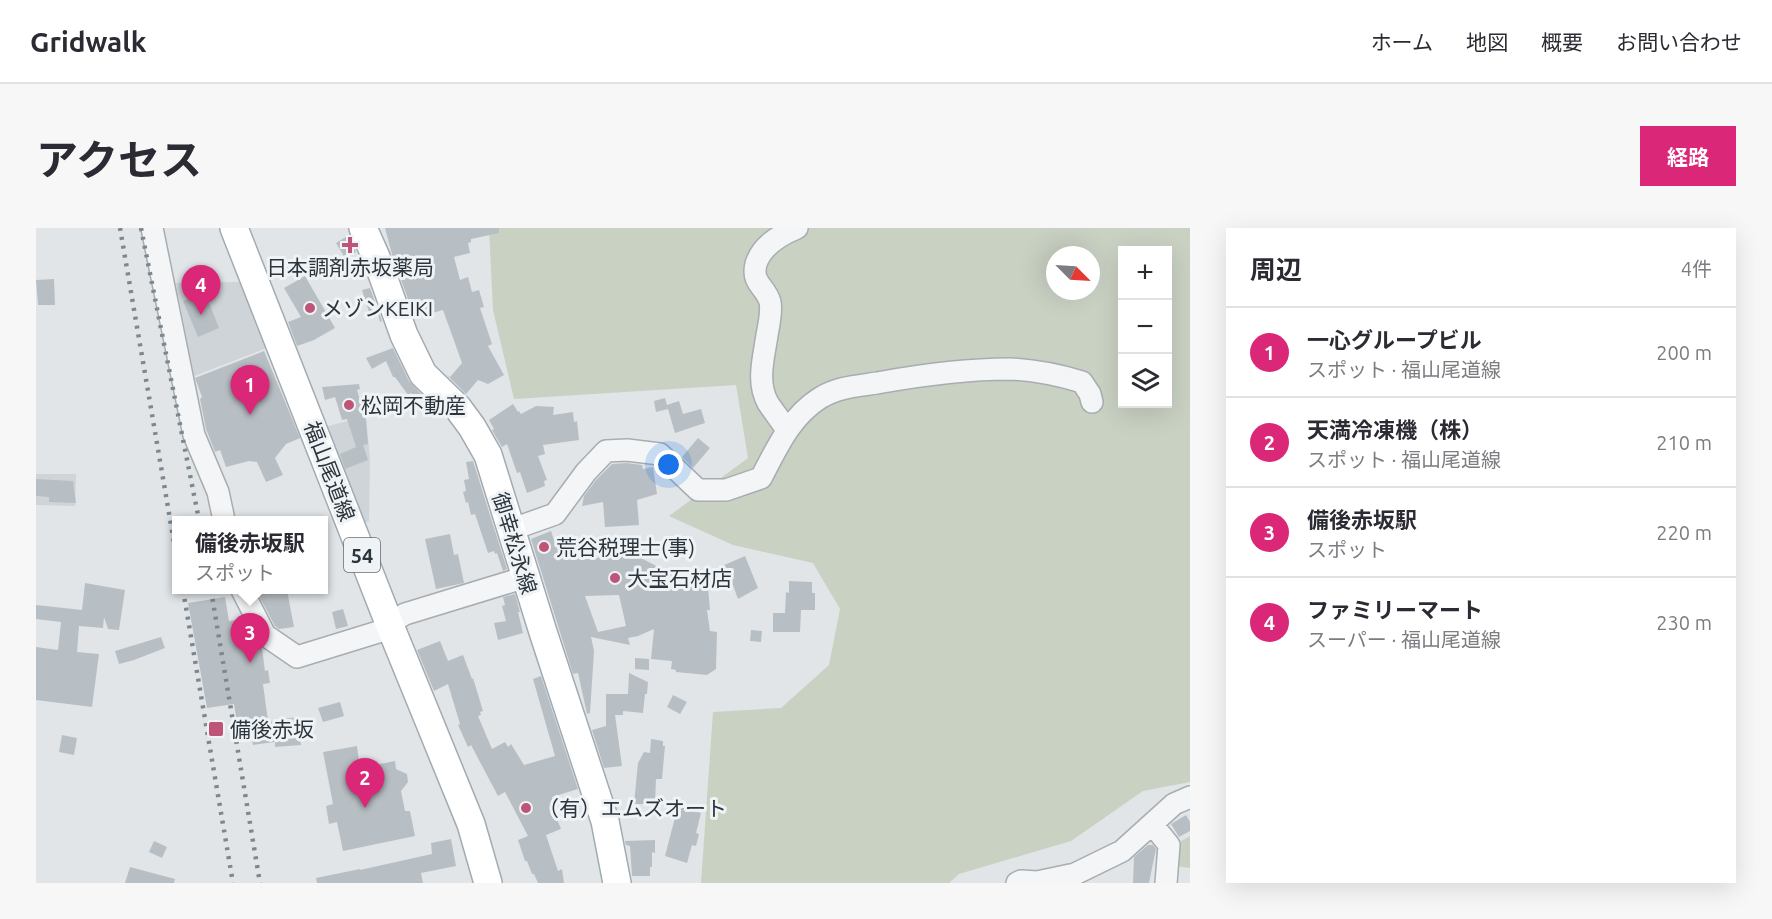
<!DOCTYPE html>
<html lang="ja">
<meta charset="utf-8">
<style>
:root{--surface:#fff;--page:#f7f7f7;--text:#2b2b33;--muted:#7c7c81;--line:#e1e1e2;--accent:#db2777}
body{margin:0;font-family:Ubuntu,"Noto Sans JP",sans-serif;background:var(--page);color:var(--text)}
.controls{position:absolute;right:18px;top:18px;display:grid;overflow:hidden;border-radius:0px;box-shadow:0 6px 24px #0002}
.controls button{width:54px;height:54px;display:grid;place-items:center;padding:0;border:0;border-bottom:2px solid var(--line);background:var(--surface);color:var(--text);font:30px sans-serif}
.compass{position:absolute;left:1010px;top:18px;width:54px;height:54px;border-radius:50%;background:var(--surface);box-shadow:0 6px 24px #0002;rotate:114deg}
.you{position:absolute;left:633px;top:237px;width:21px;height:21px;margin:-15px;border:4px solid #fff;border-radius:50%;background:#1a73e8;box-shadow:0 0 0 9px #1a73e833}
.badge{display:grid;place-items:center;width:39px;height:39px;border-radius:50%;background:var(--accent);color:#fff;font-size:20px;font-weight:700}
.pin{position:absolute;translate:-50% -50px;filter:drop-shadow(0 2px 3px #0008)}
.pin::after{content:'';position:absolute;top:32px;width:21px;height:18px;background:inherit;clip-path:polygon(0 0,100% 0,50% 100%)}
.popup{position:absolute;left:136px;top:288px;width:156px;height:78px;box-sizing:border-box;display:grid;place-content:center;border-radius:0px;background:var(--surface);filter:drop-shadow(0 2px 4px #0005);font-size:20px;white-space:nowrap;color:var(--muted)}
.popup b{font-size:22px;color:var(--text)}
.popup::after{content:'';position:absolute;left:50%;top:100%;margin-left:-12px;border:12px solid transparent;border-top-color:var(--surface)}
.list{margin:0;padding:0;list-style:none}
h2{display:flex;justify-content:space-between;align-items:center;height:78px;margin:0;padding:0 24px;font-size:26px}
h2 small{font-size:20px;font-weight:400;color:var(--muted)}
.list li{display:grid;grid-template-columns:39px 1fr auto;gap:18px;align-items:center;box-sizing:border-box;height:90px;padding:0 24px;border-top:2px solid var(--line)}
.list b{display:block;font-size:22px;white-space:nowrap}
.list p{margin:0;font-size:20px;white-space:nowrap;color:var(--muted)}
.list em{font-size:20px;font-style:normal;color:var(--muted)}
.icon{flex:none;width:33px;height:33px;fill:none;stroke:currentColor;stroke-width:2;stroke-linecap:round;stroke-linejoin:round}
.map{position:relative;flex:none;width:1154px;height:655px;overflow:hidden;border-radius:0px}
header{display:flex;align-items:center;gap:36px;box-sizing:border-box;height:84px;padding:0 30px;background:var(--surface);border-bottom:2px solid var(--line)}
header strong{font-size:28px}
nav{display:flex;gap:33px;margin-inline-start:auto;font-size:21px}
.intro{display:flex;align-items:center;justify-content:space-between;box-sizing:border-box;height:144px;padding:0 36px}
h1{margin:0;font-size:42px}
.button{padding:15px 27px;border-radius:0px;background:var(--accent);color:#fff;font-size:21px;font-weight:700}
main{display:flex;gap:36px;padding:0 36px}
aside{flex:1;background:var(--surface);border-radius:0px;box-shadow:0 6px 24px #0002}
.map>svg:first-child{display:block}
.built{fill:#cfd4d9}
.green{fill:#c9d1c3;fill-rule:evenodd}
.building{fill:#b8bfc4;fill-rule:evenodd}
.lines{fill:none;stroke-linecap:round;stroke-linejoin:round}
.minor-casing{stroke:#a7adb1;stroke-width:24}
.major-casing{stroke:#a1abb2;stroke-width:30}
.minor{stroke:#f3f5f6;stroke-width:21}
.major{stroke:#fff;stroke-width:27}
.rail{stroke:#7c878f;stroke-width:4.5;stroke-dasharray:3 6;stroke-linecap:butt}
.poi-dot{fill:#be5477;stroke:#f0f3f5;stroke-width:2}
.labels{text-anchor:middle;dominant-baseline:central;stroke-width:6;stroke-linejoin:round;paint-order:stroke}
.shield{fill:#f0f3f5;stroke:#666e74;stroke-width:1.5}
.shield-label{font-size:20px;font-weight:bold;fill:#2b353d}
.poi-label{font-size:21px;fill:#2b353d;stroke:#f0f3f5;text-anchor:start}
.street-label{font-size:21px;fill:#2b353d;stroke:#f0f3f5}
</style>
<header>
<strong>Gridwalk</strong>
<nav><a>ホーム</a><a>地図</a><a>概要</a><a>お問い合わせ</a></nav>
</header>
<div class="intro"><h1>アクセス</h1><a class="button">経路</a></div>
<main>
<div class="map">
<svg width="1154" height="655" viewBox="0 0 1154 655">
<rect width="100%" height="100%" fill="#e1e5e8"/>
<!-- built -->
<path class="built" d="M206 54 231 120 158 148 140 55Z
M330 188 334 232 333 293 328 295 289 199Z
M0 246H40L39 278 0 277Z"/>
<!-- green -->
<path class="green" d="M453 0H1154V554L1107 563 1035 613 923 646 913 655H665L677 484 745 480 793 437 804 381 777 335 697 317 633 288 712 230 700 157 478 171 457 82ZM1086 22H1132V176H1086ZM1019 27H1055V63H1019Z
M1154 608V640L1140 638V616Z"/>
<!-- building -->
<path class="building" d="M349 0H463V5L435 11V14L432 15 434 25 418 29 424 52 432 49 436 64 443 62 448 79 444 80 456 116 452 118 468 147 452 156 442 152 430 166 411 147 414 149 426 135 407 82 379 90 357 30Z
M313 7 320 24 309 30 300 15Z
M269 48 299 100 278 112 261 118 252 94 265 89 248 60Z
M18 51 19 77H2L0 52Z
M334 60 346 93 344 94 341 82 333 84 326 62Z
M169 64 183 100 162 109 147 73Z
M357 120 373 153 387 168 381 172 375 165 372 167 359 149H357L350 133 336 141 330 130Z
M228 123 264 210 250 216 239 230 247 247 230 254 221 234 213 233 190 239 184 222 179 224 170 201 164 171 166 169 159 150Z
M323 156 324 161 321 162 330 193 332 216 327 217 332 232 309 241 304 226 320 219 311 191 306 192 299 169 289 172 286 159Z
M629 170 631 177 643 173 647 186 665 181 669 195 639 205 632 181 620 184 618 173Z
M477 176 482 184 483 183 485 186 500 178 518 179 517 187 537 184 538 194 541 193 543 212 507 217 509 226 502 228 511 252 508 253 509 258 491 265 484 244 481 245 471 216 466 219 456 202 458 201 453 192Z
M662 210 674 220 657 240 646 229Z
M437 233 471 341 467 343 461 325 459 326 458 323 452 325 439 286 435 287 432 274 430 275 427 264 430 263 428 252 433 251 430 234Z
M591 235 606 237 607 241 617 239 621 266 601 272 603 297 569 299 567 274 546 278 548 268 560 252 576 236Z
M0 251 37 253 40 275 13 274V269L0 268Z
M515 303 520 318 544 311 548 322 550 321 554 330 601 328 632 344H636L637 347 656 357 668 356V359H672L674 382H671L674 403 681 404 680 441 671 447 640 444V442L635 441 636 433 615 431 618 401 602 408 592 410 594 417 555 409 558 423 554 485 551 486 542 445 537 446 495 311ZM583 367 590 398 562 404 549 368Z
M414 306 418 327 422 326 428 355 400 361 389 311Z
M709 328 722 360 702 371 694 349 691 350 686 338Z
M753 353 776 354V365H779V382H765L764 404H737V385H749L750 364 753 365Z
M49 355 89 362 83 402 72 401 68 389 67 400 43 398 41 424 63 426 56 479 0 472V419L22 422 25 394 0 391V377L46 382Z
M220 362H251L258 399 243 401 239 398Z
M479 366 484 384H482L487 405 462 412 458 395 470 393 466 378 469 377 467 369Z
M189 369 193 393 207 391 218 413 226 420 229 443 232 442 234 455 227 456 232 493 262 489 265 517 239 519V514L217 517 212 492 201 494 198 476 171 480 152 375Z
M307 381 312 398 300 401 296 384Z
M715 402 726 403 725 414 714 413Z
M125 409 129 420 98 432 83 436 79 423Z
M404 413 412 433 427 427 436 451 437 450 447 483 444 484 445 487 442 488 456 521 469 514 472 519 475 516 488 537 519 528 497 451 505 448 542 561 516 569 520 580 517 581 525 601 510 607 522 643 526 641 528 655H502L498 646H496L491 633H489L482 612 492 608 469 564 462 568 435 517 432 519 422 497 424 496 412 456 398 463 381 422Z
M599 430 613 431V442L599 441Z
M593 445 612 454 611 466H609L607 485 587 483V487H579L586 538 568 540 556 502 570 498V466H592Z
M637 467 651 474 644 486 631 479Z
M304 474 308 488 287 494 282 480Z
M26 507 41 510 38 527 23 524Z
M615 511 627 513V518H629L626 551H620L619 576H598L602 535 608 524 614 525Z
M321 518 324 540 359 533 360 541 371 546 372 554 365 563 369 583H374L379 608 307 623 301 594 293 596 290 578 297 576 287 524Z
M642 578 665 585 660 605 663 606 660 618 656 617 651 635 629 628Z
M1150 587 1154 594V603L1143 609 1135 596Z
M415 611 420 638 385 645 387 655H281L280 650 324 641V642L396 626 395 615Z
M619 612V625L616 624V639H614V648H596L594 618 590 617 589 613Z
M118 613 131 619 126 630 113 624Z
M1112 617H1117L1120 621 1113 655H1097L1098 629Z
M94 639 139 651 138 655H89Z"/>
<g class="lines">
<defs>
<path id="minor" d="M116 0 158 207 182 264 188 292
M751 202C745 193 738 184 732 175 720 154 728 129 731 107 733 97 736 83 734 74 730 59 715 55 720 36 726 17 744 7 761 0
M474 302 519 286 550 244 570 223 591 222 624 226 662 262H690L725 250C741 220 754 189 784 170 802 159 821 158 841 155 885 147 929 141 974 141 997 142 1023 147 1046 154L1054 166 1056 174
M206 362 229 407 261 429 355 400 359 392 369 386 490 349
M1116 596 1133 617 1130 655
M981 655 985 653 1001 654 1039 646 1086 623 1138 576 1154 569"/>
<path id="major" d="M198 0 355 400 435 596 452 655
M327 0 340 29 368 107 387 146 422 180 436 199 452 227 507 404 569 593 581 655"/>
</defs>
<!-- minor casing -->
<use href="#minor" class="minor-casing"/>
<!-- major casing -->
<use href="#major" class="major-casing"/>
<!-- minor -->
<use href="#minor" class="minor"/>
<!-- major -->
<use href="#major" class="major"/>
<!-- rail -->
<path class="rail" d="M84 0 140 326
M105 0 163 292
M147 362 197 655
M175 362 224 655"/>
</g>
<!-- markers -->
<g class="poi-dot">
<path d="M311 8h6v6h6v6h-6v6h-6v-6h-6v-6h6z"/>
<circle cx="274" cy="80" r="6"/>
<circle cx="313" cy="177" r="6"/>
<circle cx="508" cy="319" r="6"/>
<circle cx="579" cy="350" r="6"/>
<rect x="172" y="493" width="16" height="16" rx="3"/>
<circle cx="490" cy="580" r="6"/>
</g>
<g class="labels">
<!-- shield labels -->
<rect class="shield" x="308" y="310" width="36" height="34" rx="4.5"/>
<g class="shield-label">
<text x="326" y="327">54</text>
</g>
<!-- poi labels -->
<g class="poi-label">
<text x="314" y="39" text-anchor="middle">日本調剤赤坂薬局</text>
<text x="286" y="80">メゾンKEIKI</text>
<text x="325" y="177">松岡不動産</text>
<text x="520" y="319">荒谷税理士(事)</text>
<text x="591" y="350">大宝石材店</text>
<text x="194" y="501">備後赤坂</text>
<text x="502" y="580">（有）エムズオート</text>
</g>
<!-- street labels -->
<g class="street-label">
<text transform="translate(294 243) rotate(69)">福山尾道線</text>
<text transform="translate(479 315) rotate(73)">御幸松永線</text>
</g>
</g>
</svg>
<div class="controls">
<button>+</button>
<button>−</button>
<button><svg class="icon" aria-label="layers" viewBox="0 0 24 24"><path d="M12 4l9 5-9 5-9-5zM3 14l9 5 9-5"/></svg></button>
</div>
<svg class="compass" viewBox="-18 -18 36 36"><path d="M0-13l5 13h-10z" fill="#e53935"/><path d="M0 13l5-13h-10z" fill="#7c7c81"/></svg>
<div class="you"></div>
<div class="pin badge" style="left:214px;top:187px">1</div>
<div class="pin badge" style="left:329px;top:580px">2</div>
<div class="pin badge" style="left:214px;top:435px">3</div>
<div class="popup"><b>備後赤坂駅</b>スポット</div>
<div class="pin badge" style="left:165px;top:87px">4</div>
</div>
<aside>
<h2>周辺<small>4件</small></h2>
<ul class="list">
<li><span class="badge">1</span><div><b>一心グループビル</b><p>スポット · 福山尾道線</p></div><em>200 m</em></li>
<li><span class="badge">2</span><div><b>天満冷凍機（株）</b><p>スポット · 福山尾道線</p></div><em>210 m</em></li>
<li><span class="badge">3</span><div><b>備後赤坂駅</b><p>スポット</p></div><em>220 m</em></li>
<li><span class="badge">4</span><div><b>ファミリーマート</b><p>スーパー · 福山尾道線</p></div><em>230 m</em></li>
</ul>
</aside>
</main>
